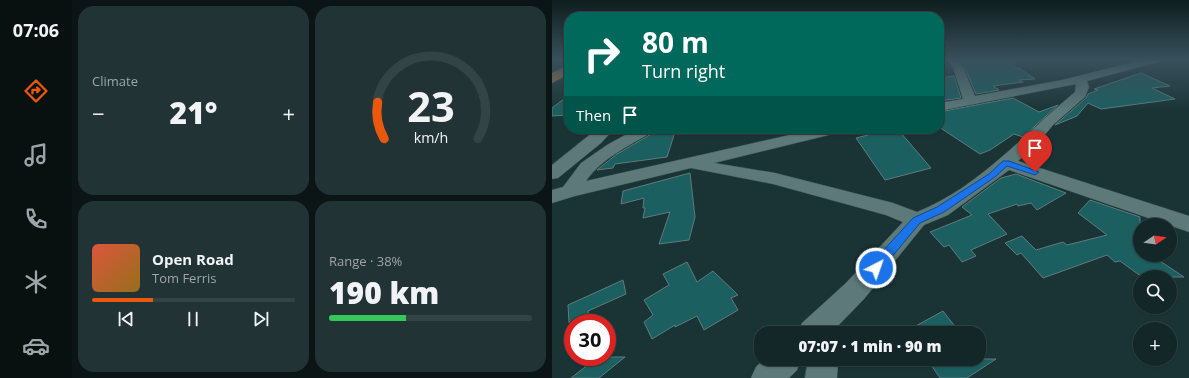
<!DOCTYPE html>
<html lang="en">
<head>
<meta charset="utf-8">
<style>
  body { margin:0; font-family:"Open Sans",sans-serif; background:#213334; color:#f1f3f6; height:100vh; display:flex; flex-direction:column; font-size:15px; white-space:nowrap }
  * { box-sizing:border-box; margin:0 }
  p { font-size:13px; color:#9da5a8 }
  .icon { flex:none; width:22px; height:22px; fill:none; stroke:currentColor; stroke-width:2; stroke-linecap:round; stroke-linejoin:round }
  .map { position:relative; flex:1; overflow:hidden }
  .sheet { display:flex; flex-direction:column; gap:6px; padding:6px; background:#0b1516; width:480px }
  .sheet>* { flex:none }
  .guide { position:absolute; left:12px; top:12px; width:380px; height:122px; border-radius:16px; box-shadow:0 1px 3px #0004,0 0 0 1px #334445; background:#00695c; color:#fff; overflow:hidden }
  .needle { width:26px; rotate:77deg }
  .tools { position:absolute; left:581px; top:218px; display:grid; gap:8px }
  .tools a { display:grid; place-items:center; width:44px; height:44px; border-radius:50%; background:#142728; box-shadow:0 1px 3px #0004,0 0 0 1px #334445; font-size:20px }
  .speed { position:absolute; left:12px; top:314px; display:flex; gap:8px; font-size:20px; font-weight:700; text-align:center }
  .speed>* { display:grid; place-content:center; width:52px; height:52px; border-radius:50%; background:#142728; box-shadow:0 1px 3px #0004,0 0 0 1px #334445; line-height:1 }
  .speed .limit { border:6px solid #d22; background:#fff; color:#111 }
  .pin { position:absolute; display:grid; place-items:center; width:34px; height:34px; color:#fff; margin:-41px -17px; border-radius:50% 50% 50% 0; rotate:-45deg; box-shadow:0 0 4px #0007 }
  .pin .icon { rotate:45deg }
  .me { position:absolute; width:44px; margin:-22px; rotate:41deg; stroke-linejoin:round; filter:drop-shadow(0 0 3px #0008) }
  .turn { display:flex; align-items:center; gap:14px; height:84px; padding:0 12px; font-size:18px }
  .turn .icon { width:52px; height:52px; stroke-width:2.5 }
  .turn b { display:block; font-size:28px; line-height:34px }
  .then { display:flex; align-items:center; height:38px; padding:0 12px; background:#0003; gap:8px; font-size:15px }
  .big { font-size:30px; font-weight:800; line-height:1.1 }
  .sheet .card { flex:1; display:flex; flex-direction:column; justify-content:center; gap:6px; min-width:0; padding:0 14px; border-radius:16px; background:#213334 }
  .sheet .dial { align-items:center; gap:0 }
  .dial svg { height:104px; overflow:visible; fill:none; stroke:#334445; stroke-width:7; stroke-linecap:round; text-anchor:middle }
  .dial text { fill:#f1f3f6; stroke:none }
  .song { display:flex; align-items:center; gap:12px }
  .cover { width:48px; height:48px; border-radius:6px; background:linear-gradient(135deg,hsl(10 70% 55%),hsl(40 70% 35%)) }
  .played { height:4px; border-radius:2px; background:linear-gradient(90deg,#ea580c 30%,#334445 30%) }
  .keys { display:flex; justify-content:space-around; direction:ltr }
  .heat { display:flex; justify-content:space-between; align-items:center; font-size:22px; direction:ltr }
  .charge { height:6px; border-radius:3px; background:linear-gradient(90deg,#34c759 38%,#334445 0) }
  .sheet .tiles { flex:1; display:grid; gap:6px; grid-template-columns:repeat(2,1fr) }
  .trip { position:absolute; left:202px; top:326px; width:232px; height:40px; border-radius:16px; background:#142728; box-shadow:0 1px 3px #0004,0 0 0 1px #334445; font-weight:800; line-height:40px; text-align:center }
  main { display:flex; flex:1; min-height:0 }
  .dock { display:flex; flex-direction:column; width:72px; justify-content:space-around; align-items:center; background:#081010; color:#9da5a8 }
  .dock .icon { width:28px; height:28px }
  .dock .on { color:#ea580c }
  .dock b { font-size:18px; color:#f1f3f6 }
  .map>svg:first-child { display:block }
  .building { fill:#1c5f61; stroke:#5f7b7c }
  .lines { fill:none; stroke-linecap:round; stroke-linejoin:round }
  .minor-casing { stroke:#3b5253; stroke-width:1 }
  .major-casing { stroke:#3b5253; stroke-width:1 }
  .minor { fill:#5d797a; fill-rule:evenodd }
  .major { fill:#b1753f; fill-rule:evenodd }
  .route { fill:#1a73e8; stroke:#114b97 }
</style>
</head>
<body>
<main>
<nav class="dock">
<b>07:06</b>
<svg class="icon on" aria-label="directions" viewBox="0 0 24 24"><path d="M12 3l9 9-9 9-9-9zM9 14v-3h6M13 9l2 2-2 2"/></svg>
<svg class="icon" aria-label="music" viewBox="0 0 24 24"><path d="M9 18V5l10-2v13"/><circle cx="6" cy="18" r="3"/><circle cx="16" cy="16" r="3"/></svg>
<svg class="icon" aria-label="phone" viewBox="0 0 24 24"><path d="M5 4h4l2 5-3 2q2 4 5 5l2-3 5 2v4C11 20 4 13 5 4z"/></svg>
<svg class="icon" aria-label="climate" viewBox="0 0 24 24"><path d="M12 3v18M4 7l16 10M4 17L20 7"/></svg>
<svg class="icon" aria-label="car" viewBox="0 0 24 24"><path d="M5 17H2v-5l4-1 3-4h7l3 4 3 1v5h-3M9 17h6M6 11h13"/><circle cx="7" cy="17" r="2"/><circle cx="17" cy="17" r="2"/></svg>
</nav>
<section class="sheet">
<div class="tiles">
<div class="card"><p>Climate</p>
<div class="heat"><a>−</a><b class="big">21°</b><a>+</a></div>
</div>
<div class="card dial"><svg viewBox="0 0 100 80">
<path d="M14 69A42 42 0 1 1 86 69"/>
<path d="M14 69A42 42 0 0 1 9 41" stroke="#ea580c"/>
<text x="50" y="56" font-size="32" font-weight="700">23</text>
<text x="50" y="72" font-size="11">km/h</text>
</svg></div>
<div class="card">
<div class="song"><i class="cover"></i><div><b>Open Road</b><p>Tom Ferris</p></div></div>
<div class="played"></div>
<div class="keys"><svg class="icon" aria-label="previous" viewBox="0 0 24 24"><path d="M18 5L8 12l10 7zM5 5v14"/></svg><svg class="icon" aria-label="pause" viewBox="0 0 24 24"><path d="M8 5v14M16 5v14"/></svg><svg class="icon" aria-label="next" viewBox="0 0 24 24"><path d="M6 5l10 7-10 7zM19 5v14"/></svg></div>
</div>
<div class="card"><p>Range · 38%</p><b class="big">190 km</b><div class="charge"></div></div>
</div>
</section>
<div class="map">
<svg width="637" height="378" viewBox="0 0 637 378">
  <rect width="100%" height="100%" fill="#1a3435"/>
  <path class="building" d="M407,59H462L463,68H467L483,79L467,80L471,82L441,86L447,90L424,94L412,66Z
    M589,73L618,86L600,88L623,99L549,109L536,103L525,116L503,125L534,98L536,94L546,90L542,89Z
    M402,76L409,98L387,101V78Z
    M17,95V115L0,116V108Z
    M461,98L487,112L506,105L471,137L462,134L438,150L428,154L387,127V112Z
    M325,129H340L345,134L349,133L379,168L333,180L304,138L316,135L313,132Z
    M123,132L115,157L63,164L61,168L45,170L65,154L101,133Z
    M138,173L143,217L137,240L107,244L118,212L91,218L93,208H91L92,198L69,204L71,191Z
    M464,174L514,193L485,210L479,203L466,206L465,204L436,214L455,234L419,250L424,256L410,262L397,245L392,247L378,232L420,215L410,207L449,178Z
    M538,200L588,217V255H599L632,277H590L568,261L563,262L555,255L491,278L469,253L465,255L453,243L470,236L484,250L511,242L515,245L555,235L526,213Z
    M135,262L145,282L161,271L186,295L179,298L186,310L152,330L145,316L123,327V325L100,339L92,322L101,315L92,300L117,285L111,274Z
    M71,280L74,294L36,311L38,323H17L16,305Z
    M391,311L408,333H351Z
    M46,357H73L47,378H19Z
    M375,359H444L415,378H388Z"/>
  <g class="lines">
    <g class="minor-casing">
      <path id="minor" d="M395,59H405L411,67L423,96L510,80L594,59H611L610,61L535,81L537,87L533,97L501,125L486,143L466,161L637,216V232L457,170L396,215L372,225L312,299L279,333H246L250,323L294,283L351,222L334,215L221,184L139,168L23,196L0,203V190L11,187L29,163L55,145L84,129H103L100,132C77,146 50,158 34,181L264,129H292L289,132L162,163L223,173L341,203L365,212C427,187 472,134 523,92L524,84L387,111V103L411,99L401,67Z
        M45,129H62L49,143L6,178L0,179V165Z
        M212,359H249L245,370L237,378H199L204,367Z
        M256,359H286L285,378H253Z"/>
    </g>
    <g class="major-casing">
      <path id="major" d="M17,65V74L0,83V73Z"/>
    </g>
    <use href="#minor" class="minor"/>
    <use href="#major" class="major"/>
  </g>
  <linearGradient id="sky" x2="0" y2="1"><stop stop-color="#0e1d1d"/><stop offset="0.53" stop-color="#38505c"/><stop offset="1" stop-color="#38505c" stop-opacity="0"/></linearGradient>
  <rect width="637" height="112" fill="url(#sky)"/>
  <path class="route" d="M451,161H457L487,172L483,175L455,166L443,177L392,212L368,223L328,271H319L318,268L319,264L361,218L385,207L437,174Z"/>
</svg>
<div class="tools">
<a><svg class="needle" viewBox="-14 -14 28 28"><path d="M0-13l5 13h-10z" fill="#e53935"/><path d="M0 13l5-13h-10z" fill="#9da5a8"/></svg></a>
<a><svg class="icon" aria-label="search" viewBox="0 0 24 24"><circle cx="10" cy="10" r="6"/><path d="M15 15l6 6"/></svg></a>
<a>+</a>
</div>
<div class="speed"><div class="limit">30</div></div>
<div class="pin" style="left:483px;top:172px;background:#d93025"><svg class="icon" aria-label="arrive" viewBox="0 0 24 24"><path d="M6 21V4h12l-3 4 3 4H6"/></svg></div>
<svg class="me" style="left:324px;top:268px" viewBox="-20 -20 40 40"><circle r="17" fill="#1a73e8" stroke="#fff" stroke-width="3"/><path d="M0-11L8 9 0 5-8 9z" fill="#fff"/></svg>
<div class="trip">07:07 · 1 min · 90 m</div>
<div class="guide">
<div class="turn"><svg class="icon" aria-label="right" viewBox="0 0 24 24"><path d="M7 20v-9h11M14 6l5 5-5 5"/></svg><div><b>80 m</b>Turn right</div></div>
<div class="then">Then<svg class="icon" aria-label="arrive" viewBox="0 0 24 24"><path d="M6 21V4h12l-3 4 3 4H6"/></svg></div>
</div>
</div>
</main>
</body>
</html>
